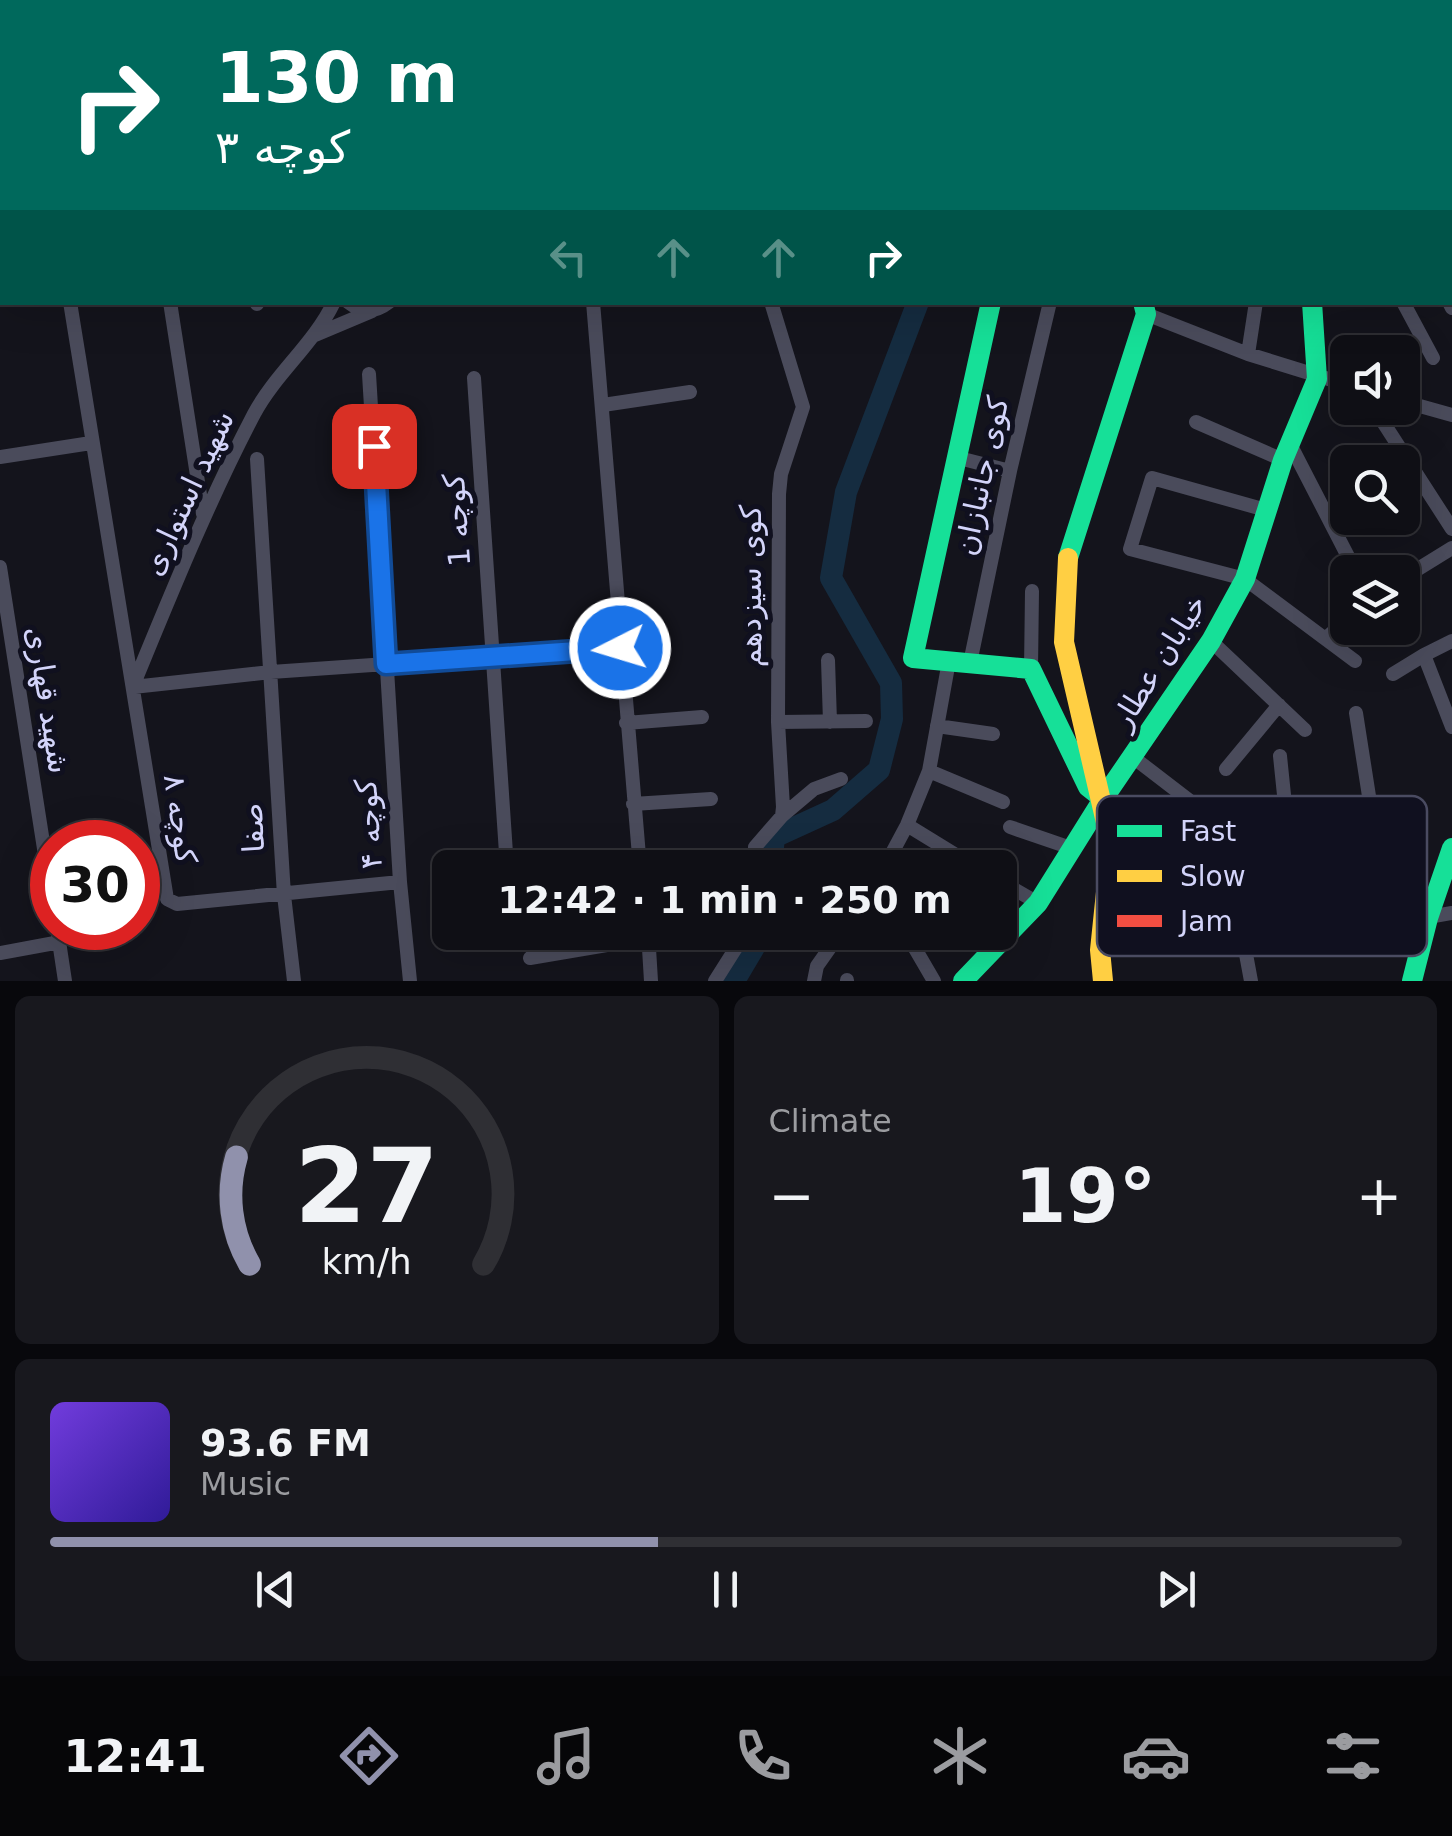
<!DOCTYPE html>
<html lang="en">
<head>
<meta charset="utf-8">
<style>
  body { margin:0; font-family:"DejaVu Sans",Cairo,sans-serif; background:#18181e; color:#f1f3f6; height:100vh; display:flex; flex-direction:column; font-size:38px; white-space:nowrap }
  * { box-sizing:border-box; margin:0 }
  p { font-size:32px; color:#9b9ca0 }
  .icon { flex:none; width:55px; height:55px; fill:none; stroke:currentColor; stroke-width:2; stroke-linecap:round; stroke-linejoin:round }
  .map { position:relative; height:981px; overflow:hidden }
  .sheet { display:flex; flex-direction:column; gap:15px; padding:15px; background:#08080c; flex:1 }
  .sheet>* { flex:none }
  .guide { position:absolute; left:0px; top:0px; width:1452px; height:305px; box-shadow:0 10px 40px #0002,0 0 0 2px #2f2f34; background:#00695c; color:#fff; overflow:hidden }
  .controls { position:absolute; left:1330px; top:335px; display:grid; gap:20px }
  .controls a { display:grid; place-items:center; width:90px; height:90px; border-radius:15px; background:#0f0f15; box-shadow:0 10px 40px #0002,0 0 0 2px #2f2f34; font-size:50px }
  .speed { position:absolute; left:30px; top:820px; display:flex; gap:20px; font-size:50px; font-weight:700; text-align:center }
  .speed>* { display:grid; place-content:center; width:130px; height:130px; border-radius:50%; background:#0f0f15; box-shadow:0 10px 40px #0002,0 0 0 2px #2f2f34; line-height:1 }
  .speed .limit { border:15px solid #d22; background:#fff; color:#111 }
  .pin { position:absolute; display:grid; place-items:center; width:85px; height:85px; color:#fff; margin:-42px; border-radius:20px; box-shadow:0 5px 15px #0006 }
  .me { position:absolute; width:110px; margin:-55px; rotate:265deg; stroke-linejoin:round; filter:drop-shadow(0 0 8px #0008) }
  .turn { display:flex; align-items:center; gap:35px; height:210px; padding:0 50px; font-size:45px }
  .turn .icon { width:130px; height:130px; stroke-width:2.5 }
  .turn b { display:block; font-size:70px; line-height:85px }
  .lanes { display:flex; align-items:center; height:95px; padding:0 50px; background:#0003; justify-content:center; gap:50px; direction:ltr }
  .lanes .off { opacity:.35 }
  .big { font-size:75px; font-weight:800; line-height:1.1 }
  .sheet .card { flex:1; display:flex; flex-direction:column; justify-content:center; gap:15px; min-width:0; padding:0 35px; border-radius:15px; background:#18181e }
  .sheet .dial { align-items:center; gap:0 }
  .dial svg { height:260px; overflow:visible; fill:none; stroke:#2f2f34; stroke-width:7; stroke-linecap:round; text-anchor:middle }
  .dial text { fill:#f1f3f6; stroke:none }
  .song { display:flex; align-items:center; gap:30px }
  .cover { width:120px; height:120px; border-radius:15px; background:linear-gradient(135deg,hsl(260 70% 55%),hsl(250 70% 35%)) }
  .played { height:10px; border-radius:5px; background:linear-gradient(90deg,#9091ac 45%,#2f2f34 45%) }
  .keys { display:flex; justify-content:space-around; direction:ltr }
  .heat { display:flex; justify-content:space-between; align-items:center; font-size:55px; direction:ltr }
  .sheet .tiles { flex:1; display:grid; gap:15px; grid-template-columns:1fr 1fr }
  .card:last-child { grid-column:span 2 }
  .trip { position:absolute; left:432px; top:850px; width:585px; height:100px; border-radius:15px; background:#0f0f15; box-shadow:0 10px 40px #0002,0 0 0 2px #2f2f34; font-weight:800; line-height:100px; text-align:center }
  .tabs { display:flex; height:160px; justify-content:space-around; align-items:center; background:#060608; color:#9b9ca0 }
  .tabs .icon { width:70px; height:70px }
  .tabs .active { color:#9091ac }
  .tabs b { font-size:45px; color:#f1f3f6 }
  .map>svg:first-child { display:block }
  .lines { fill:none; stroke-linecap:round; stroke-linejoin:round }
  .river { stroke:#152c40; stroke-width:22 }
  .street { stroke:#4a4b5b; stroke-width:14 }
  .fast { stroke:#16e098; stroke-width:20 }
  .slow { stroke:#ffcf43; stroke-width:20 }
  .jam { stroke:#f24e42; stroke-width:20 }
  .route-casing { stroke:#114b97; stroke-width:25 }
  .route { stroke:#1a73e8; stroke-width:18 }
  .labels { text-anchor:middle; stroke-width:10; stroke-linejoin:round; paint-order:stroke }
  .street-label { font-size:30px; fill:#d3d4fa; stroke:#10101f }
  .key { fill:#10101f; stroke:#4a4b61; stroke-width:2.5 }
  .key-label { font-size:28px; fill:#d3d4fa }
</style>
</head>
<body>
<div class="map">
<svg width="1452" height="981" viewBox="0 0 1452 981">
  <rect width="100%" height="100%" fill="#14141c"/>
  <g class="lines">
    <path class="river" d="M885,0L886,2
      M771,868L774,837L833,810L879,770L892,719L891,683L831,578L846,492L918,302
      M734,981L763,932"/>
    <path class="street" d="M25,0V2
      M122,0L123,2
      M165,0L176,2
      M681,0V2
      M795,0V2
      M857,0L858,2
      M1262,0L1280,2
      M434,2V0
      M569,2L584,0
      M1144,2L1147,0
      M1302,2V0
      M1450,113L1452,112
      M70,302L167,899L177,904L400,882
      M170,302L203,514
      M257,302V304
      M348,302C362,313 375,313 389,302
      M593,302L640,868
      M1403,302L1433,358
      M1449,302L1452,308
      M1146,314L1248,354L1348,385
      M315,335L372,311
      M1248,354L1256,302
      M369,374L400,882L410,981
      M474,378L507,868
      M1402,401L1452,415
      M603,405L690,392
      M1374,408L1452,529
      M1196,422L1283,460
      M1290,444L1356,572
      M0,457L91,443
      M955,457L1010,471
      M257,459L284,895L294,981
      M1266,510L1152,478L1130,549L1245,579L1355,661
      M0,567L52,900
      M1418,569L1452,548
      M1326,638L1348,619
      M1211,641L1305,730
      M1424,655L1452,641
      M828,660L830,722
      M970,663L1010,471L1050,302
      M1031,669L1032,591
      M1393,674L1424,655L1452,727
      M133,686C171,594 208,502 254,414C276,373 314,344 334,302
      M133,687L271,672L620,648
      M1356,713L1389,924
      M778,722L866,721
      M626,723L702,717
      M937,726L993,734
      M1280,756L1298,931
      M1134,758L1190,801
      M1226,769L1279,705
      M929,771L1003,802
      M633,804L711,799
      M782,816L814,789L841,779
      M907,825L977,868
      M1010,827L1074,849
      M1203,840L1214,935
      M755,868V847L782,816L783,807L778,722L779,494L781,474L803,407L771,302
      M884,868L907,825L929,771L949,661
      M1000,881L1038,903
      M57,928L65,981
      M648,932L651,981
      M1243,938L1251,981
      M913,945L934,981
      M1100,950L1214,935L1243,938L1389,924L1452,913
      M0,953L60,942
      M530,958L648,938
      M715,981L746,932
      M814,981L817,966L841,932
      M847,981V980"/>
    <path class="fast" d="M1377,0V2
      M991,302L913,658L1031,669L1088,787L1102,798
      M1068,558L1146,314L1143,302
      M963,981L1038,903L1103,799L1211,641L1245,579L1283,460L1317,379L1312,302
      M1412,981L1428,918L1452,848"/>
    <path class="slow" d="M1068,558L1064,642L1111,844L1100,950L1103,981"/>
    <path class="jam" d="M1109,0V2"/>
  </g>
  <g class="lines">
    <g class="route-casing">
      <path id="route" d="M374,446L386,664L620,648"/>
    </g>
    <use href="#route" class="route"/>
  </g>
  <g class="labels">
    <g class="street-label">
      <text transform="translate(982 476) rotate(-78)" y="10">کوی جانبازان</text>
      <text transform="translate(188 493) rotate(-65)" y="10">شهید استواری</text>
      <text transform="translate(457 520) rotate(-94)" y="10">کوچه 1</text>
      <text transform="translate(751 586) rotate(-90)" y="10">کوی سیزدهم</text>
      <text transform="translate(1159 662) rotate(-58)" y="10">خیابان عطار</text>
      <text transform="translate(48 700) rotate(81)" y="10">شهید قهاری</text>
      <text transform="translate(180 819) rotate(82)" y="10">کوچه ۸</text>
      <text transform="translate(369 824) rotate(-94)" y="10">کوچه ۴</text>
      <text transform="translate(253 828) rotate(-93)" y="10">صفا</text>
    </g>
  </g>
  <rect x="1097" y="796" width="330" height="160" rx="15" class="key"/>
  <rect x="1117" y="825" width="45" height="12" fill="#16e098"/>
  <rect x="1117" y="870" width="45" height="12" fill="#ffcf43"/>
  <rect x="1117" y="915" width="45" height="12" fill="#f24e42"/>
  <g class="key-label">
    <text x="1180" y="841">Fast</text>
    <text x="1180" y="886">Slow</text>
    <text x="1180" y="931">Jam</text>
  </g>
</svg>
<div class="controls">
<a><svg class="icon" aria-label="sound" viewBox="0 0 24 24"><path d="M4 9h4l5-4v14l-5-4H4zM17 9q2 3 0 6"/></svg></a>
<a><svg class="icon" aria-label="search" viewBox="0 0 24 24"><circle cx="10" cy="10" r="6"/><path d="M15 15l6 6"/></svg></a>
<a><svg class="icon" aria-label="layers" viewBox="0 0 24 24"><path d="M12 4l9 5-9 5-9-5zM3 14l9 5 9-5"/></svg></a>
</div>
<div class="speed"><div class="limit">30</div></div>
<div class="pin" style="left:374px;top:446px;background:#d93025"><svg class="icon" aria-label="arrive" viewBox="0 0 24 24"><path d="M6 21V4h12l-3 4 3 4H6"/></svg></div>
<svg class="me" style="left:620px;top:648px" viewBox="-20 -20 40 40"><circle r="17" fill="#1a73e8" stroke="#fff" stroke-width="3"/><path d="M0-11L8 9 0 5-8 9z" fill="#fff"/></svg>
<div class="trip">12:42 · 1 min · 250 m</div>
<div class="guide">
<div class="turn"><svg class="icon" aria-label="right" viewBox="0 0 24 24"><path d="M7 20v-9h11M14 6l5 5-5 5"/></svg><div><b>130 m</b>کوچه ۳</div></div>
<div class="lanes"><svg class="icon off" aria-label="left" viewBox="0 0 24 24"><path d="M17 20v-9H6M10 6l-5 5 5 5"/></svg><svg class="icon off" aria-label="ahead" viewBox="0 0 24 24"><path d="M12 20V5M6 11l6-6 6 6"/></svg><svg class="icon off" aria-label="ahead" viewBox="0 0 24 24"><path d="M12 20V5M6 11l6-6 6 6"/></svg><svg class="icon" aria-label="right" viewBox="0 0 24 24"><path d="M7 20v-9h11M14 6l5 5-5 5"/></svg></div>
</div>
</div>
<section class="sheet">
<div class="tiles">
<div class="card dial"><svg viewBox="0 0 100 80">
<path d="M14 69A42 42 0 1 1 86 69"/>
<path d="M14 69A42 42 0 0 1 10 36" stroke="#9091ac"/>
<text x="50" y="56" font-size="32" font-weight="700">27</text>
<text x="50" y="72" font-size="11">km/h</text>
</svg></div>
<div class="card"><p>Climate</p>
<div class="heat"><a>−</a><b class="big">19°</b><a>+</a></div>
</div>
<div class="card">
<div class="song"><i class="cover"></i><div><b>93.6 FM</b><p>Music</p></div></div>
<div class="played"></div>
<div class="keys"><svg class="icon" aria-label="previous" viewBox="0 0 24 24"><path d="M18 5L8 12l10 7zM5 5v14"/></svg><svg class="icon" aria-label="pause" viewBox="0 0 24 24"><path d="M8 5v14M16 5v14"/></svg><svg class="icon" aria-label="next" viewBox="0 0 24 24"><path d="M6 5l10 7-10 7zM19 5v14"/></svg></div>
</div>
</div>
</section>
<nav class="tabs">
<b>12:41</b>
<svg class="icon active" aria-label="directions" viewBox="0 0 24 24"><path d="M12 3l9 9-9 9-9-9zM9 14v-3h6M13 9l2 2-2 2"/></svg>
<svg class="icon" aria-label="music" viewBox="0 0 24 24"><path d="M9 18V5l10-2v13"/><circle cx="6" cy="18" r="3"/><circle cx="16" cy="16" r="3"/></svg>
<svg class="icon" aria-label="phone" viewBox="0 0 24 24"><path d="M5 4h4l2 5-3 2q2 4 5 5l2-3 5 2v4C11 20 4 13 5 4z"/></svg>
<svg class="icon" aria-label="climate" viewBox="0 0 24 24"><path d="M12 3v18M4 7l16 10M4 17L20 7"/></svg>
<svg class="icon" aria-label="car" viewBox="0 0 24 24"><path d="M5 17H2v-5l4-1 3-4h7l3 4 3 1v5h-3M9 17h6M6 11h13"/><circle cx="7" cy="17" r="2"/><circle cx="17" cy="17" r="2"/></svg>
<svg class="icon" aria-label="filters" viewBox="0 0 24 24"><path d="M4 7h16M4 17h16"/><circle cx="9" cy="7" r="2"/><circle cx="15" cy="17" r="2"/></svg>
</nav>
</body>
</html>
